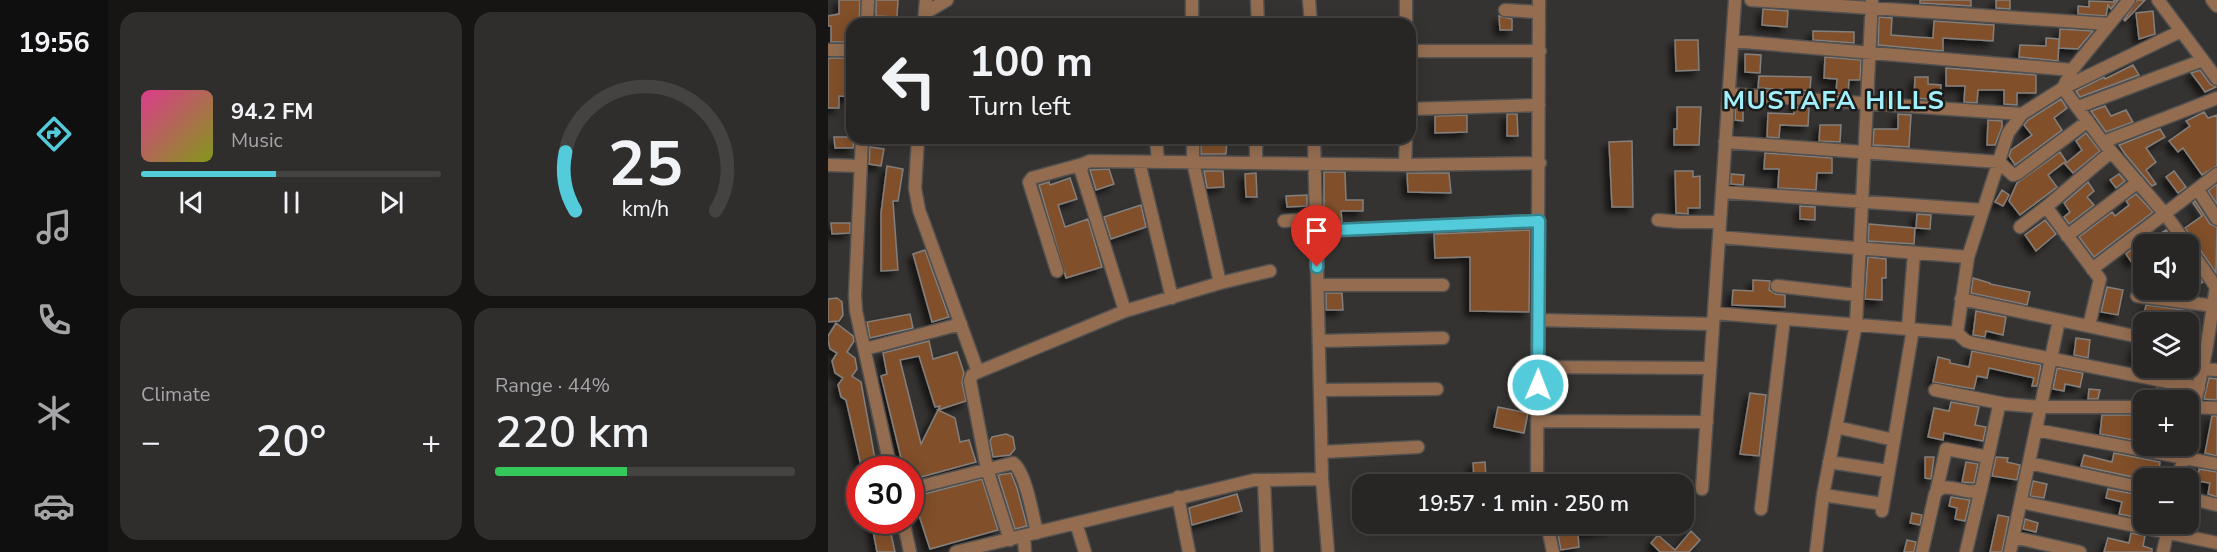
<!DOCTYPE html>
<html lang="en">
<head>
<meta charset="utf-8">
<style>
  body { margin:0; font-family:"Nunito Sans",sans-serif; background:#302e2d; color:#f1f3f6; height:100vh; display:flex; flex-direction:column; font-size:22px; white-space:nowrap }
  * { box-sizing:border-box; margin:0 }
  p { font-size:20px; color:#a5a5a7 }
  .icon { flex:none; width:33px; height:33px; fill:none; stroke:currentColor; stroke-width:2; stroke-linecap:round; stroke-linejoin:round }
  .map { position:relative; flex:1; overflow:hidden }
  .panel { display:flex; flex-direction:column; gap:12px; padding:12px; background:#161514; width:720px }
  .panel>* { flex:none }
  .top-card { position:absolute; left:18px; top:18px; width:570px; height:126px; border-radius:18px; box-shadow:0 3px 15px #0003,0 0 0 2px #444342; background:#282625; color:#f1f3f6; overflow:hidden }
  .buttons { position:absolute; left:1305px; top:234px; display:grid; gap:12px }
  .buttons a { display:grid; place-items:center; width:66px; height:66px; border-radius:12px; background:#282625; box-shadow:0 3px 15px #0003,0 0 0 2px #444342; font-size:30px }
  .speed { position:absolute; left:18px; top:456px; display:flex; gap:12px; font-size:30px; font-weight:700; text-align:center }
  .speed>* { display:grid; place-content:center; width:78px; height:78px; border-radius:50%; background:#282625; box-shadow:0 3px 15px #0003,0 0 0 2px #444342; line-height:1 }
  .speed .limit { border:9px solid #d22; background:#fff; color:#111 }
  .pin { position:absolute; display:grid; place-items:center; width:51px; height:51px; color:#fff; margin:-62px -26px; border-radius:50% 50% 50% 0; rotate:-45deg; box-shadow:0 0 6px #0007 }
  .pin .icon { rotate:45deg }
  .me { position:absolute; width:66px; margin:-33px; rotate:1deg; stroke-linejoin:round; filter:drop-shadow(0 0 4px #0008) }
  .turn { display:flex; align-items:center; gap:21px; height:126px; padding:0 24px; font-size:27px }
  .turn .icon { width:78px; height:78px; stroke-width:2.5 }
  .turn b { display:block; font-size:42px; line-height:51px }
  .big { font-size:45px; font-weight:600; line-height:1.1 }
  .panel .card { flex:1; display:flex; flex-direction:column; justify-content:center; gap:9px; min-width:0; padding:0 21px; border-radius:18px; background:#302e2d }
  .panel .dial { align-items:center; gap:0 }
  .dial svg { height:156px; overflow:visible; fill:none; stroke:#444342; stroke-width:7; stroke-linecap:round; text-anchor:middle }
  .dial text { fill:#f1f3f6; stroke:none }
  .song { display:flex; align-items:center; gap:18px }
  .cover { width:72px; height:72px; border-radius:9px; background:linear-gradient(135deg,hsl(330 70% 55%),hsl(70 70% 35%)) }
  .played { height:6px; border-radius:3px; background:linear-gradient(90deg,#53cbda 45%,#444342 45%) }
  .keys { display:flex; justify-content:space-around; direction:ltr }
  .heat { display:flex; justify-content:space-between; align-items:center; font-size:33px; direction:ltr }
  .charge { height:9px; border-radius:4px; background:linear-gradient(90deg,#34c759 44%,#444342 0) }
  .panel .tiles { flex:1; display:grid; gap:12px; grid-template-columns:repeat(2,1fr) }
  .trip { position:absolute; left:524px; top:474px; width:342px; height:60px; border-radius:18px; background:#282625; box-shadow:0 3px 15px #0003,0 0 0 2px #444342; font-weight:600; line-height:60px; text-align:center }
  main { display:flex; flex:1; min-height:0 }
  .tab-bar { display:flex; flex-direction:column; width:108px; justify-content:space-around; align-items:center; background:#100f0f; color:#a5a5a7 }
  .tab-bar .icon { width:42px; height:42px }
  .tab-bar .current { color:#53cbda }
  .tab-bar b { font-size:27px; color:#f1f3f6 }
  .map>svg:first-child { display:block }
  .building { fill:#81502a; stroke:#837f7d; stroke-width:1.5; fill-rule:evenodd; filter:url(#shadow) }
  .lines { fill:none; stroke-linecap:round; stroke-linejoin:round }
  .minor-casing { stroke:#53514f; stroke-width:15 }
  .minor { stroke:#946d51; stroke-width:12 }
  .route-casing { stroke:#36848e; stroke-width:15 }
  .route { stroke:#53cbda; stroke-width:10 }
  .labels { text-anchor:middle; stroke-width:5; stroke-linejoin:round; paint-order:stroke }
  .district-label { font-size:26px; font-weight:bold; letter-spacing:1.5px; fill:#a0f1fc; stroke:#1c1b1a }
</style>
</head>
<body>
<main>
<nav class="tab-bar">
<b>19:56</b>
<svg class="icon current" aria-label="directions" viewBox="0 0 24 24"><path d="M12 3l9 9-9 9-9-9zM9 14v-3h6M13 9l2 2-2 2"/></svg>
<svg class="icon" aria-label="music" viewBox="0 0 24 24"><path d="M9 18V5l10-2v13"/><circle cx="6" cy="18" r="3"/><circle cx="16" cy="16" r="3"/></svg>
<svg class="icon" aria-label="phone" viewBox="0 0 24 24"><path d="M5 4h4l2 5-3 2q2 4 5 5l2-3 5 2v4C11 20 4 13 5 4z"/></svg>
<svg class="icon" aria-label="climate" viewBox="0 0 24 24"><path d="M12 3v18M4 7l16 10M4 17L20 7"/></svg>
<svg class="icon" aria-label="car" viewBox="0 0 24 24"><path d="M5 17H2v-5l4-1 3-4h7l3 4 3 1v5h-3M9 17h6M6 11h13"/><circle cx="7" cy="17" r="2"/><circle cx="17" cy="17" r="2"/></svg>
</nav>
<section class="panel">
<div class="tiles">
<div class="card">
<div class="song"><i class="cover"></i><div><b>94.2 FM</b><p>Music</p></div></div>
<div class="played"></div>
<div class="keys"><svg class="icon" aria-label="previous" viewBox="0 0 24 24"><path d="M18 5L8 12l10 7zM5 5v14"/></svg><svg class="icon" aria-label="pause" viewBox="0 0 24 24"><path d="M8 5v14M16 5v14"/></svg><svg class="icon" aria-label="next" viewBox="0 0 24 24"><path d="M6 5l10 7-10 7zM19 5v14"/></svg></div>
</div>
<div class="card dial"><svg viewBox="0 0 100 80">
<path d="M14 69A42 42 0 1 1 86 69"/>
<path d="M14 69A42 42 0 0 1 9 39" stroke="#53cbda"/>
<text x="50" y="56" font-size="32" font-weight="700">25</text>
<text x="50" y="72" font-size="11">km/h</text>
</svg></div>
<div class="card"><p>Climate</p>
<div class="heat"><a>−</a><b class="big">20°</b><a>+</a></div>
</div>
<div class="card"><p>Range · 44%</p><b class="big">220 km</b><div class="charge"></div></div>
</div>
</section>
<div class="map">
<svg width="1389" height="552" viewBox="0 0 1389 552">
  <defs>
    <filter id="shadow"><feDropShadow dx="-5" dy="5" stdDeviation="3" flood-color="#0009"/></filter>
  </defs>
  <rect width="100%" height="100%" fill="#353331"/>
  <path class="building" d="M11,0H32L31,24H24V38H17V42H3V26H0V16L11,14Z
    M48,0H70L69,17L48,16Z
    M1092,0H1143V6L1092,3Z
    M1168,0H1182V9L1168,8Z
    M1286,0H1290L1283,9L1280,5L1278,16L1250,14V6L1261,7V1L1286,2Z
    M1309,0H1317L1297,21L1296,20Z
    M935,9L960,11L959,27L934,25Z
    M1325,11L1327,34L1311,39L1308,13Z
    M671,16L684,19V30H672Z
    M1051,17L1064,18L1063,35L1088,37L1105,38L1106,21L1166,25L1165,41L1115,38V51L1050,45Z
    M1232,29L1265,31L1250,49L1231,48Z
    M985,31L1026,32V43L985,40Z
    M1218,38L1231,39L1230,61L1191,57L1192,45L1218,46Z
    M847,40H870L871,70L848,71Z
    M917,54L933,55L932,73L917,72Z
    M997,57L1033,60L1032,80H1021L1020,94L1008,93L1009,79L996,78Z
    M0,58H24V97L11,96V108H0Z
    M1305,65L1311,75L1252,97L1248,91L1276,77L1277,79Z
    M1118,68L1208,75V93H1189V105L1176,104V90H1150L1149,103L1136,102L1137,86H1118Z
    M1372,70L1382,84L1388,87L1377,92L1373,86L1363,73Z
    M931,76L983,77L982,91L930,88Z
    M1087,77H1100V84L1113,85L1112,100L1086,98Z
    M1233,99L1239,108L1226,118L1234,130L1187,165L1181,156L1183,150L1204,135L1196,125L1200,120Z
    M908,103H915V121L907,120Z
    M1277,106L1283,116L1298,110L1305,122L1278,132L1263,111Z
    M849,107H873L871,145H846V129H849Z
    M966,107L981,108L980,126L952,125L951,138L939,137L940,113L966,114Z
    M1376,112L1380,118L1389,115V166L1374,175L1355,148L1350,152L1341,141L1362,126L1358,121Z
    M679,114H689L690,136H679Z
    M1070,114L1083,115L1081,147L1045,145L1046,129H1070Z
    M639,115V132L607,133V116Z
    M1160,120L1174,121V127L1167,145H1159Z
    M992,125H1013L1012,142L991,141Z
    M1332,129L1337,137L1318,148L1328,162L1318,170L1328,184L1324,186L1297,154L1291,145Z
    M1258,133L1272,151L1245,173L1237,164L1254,150L1248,141Z
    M6,137H24L26,138L25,148H7Z
    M373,140L399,141L398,154H373Z
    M804,141L805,207H784L781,142Z
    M42,147L56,149L53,166L41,164Z
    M1232,152L1238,161L1220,175L1229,187L1192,215L1181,201L1189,183Z
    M937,153L1004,158V173H989L988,190L950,188L951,169H936Z
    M59,166L75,169L70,201H65L70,270L53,271V213Z
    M281,169L286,184L268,190L262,170Z
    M376,171H395L396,187L379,188Z
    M847,171H865V177L872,176V208H860V214L848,213Z
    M1346,171L1358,187L1350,193L1338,177Z
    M496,172H517L518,200H535V211H513L514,222H496Z
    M428,173L429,197H418L417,174Z
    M579,173H621L623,193L580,192Z
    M903,174L916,175L915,185L903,184Z
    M1291,174L1297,181L1288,188L1282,180Z
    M242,178L249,199L230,205L237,227L260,219L274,267L238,278L211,185L221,182L222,185Z
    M1260,182L1266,191L1259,197L1266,205L1241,224L1236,217L1242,212L1236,203Z
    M1389,184V204L1380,191Z
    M1174,190L1181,195L1175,206L1167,202Z
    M1308,194L1325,212L1266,257L1251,237L1284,212L1287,216L1301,205L1298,201Z
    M479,195V206L459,207L458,196Z
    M1367,201L1382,224L1389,227L1388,273L1357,228L1374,216L1365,203Z
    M313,205L318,227L283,239L276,217Z
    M972,206L987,207V220L972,219Z
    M1089,214L1103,215L1102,229L1088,228Z
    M1217,220L1228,234L1208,251L1197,235Z
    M3,223H22V233L4,234Z
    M1041,224L1087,228L1086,244L1040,241Z
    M702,230L701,312L642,311V257L607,258L606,234Z
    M1338,230L1349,244H1333L1328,236Z
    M1318,238L1310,246L1316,254L1304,263L1298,254Z
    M97,250L121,317L104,322L85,254Z
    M1040,257L1058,259V278H1054V300L1037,299Z
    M1360,262L1375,282L1360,291Z
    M1145,278L1162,283V284L1202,292L1199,305L1143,293Z
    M925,280L942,281L941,290L948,294L957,295V307L904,305L905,290L925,291Z
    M1279,287L1295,290L1290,315L1273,312Z
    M498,293H514L515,310H498Z
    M9,298L14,302L15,315L11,321L0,322V299Z
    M1318,305L1364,311L1362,322H1314Z
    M1148,311L1178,317L1175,335L1158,331L1157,337L1145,335Z
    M82,314L85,328L42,338L39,322Z
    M8,323L25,336L26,341L19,352L27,358L29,369L24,376L33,382L49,470H34L18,400L13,397L10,385L15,378L7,373L4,361L9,353L2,349L0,340V336Z
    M1248,338L1262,340L1260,358L1246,355Z
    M101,341L105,359L129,352L136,373L134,382L138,401L110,410L127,418L132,442L141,440L148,462L82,480V464L75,466L53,376L59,374L55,353ZM91,356L107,407L112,406L93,444L72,360Z
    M1308,345L1316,346V361L1306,359Z
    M1144,351L1213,365L1209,386H1204L1206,378L1161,368L1159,378L1149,376L1146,389L1105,382L1110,357L1122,360V363L1141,367Z
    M1229,368L1255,373L1252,387L1237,384L1236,391L1225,389Z
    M1338,368H1354L1352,376L1337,373Z
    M1381,378L1389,379V400L1376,399Z
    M1329,388L1343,391L1342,400H1329Z
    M1261,389L1272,390L1270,399H1260Z
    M922,393L938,395L931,456L912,454Z
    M1123,402L1151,407L1147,425L1158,427L1155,441L1116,433L1115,440L1100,437L1106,408L1121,411Z
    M670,407L700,413L696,433L666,427Z
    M1274,415H1316V442L1272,434Z
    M1384,416H1389V456L1377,453Z
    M178,434L185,437L187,449L182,455L165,457L162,441L164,437Z
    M1286,453L1332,462L1331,471L1316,469L1314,479L1253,466L1256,455L1284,462Z
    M1097,457H1106L1103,479L1097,478Z
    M1168,457L1180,458L1179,462L1192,465L1189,480L1164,476Z
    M657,462L658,477L646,478L645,463Z
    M1138,462L1150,464L1146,483L1134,482Z
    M1371,469L1389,472V497L1380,494L1382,483L1370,481Z
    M183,473L189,488L199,526L187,529L170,475Z
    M154,479L170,530L102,549L85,497Z
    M1205,481L1219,484L1216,498L1202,496Z
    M1280,489L1316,496V519L1291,514L1294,502L1278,498Z
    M409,494L414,511L364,525L361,508Z
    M1123,497L1142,500L1137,521L1127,519L1129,508L1121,506Z
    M1084,513L1094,515L1092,525L1082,523Z
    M1170,515L1181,517L1174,552H1162Z
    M1197,519L1210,523L1208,532L1195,529Z
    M43,520H60L67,552H49Z
    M728,524H784V529L750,534L751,547L733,550Z
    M863,531L872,540L861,552H832L823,543L830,535L847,550Z
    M1303,533L1317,536L1315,546L1324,549V552H1276L1280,538L1301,543Z
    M1079,540L1088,542L1086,552H1076Z"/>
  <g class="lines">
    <g class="minor-casing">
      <path id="minor" d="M364,0V24
        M429,0L430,24
        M481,0L483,24
        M578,0V24
        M923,0L1281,24
        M1301,0L1244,70L1235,88L1275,142L1337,214L1359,244
        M1330,0L1389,79
        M1384,0L1389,6
        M677,10L711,12
        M97,13L119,0
        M39,24L40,0
        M96,24L98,0
        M904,41L1244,70
        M0,50H24
        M582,51H712
        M901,94L1194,114
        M1250,107L1375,60
        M582,109L711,105
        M34,138L27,296L28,311L63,470
        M90,138L87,188L91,210L150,372L144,375L142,381L159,469L182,540
        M328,138L330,162
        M365,138V162L392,283
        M486,138L494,479L500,552
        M897,142L1171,162L1185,175L1189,174L1260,121
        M1275,142L1389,98
        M311,162L344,298
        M428,163V138
        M0,165L33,166
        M577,165L712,163
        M1370,190L1389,219
        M894,192L1155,210
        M830,220L852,222H892
        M456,221L488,219
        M1192,227L1218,207
        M488,231L711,221
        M1239,236L1310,182
        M891,237L1140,257
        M1360,247L1388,287L1378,351L1360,437
        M1264,269L1389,174
        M229,271L201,182L204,178L255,164
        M490,285H615
        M949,286L1029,295
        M1309,296L1387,306
        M1133,299L1316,338
        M297,311L392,283L442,271
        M886,313L1129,333L1140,257L1180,133L1194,114L1235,88L1353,31
        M711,320L885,324
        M1261,326L1272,279L1218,207L1283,152
        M1080,329L1086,253
        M1129,333L1138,341L1144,343L1371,388
        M491,341L615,338
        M1360,347L1378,351
        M37,349L133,324
        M710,367L882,368
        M1374,369L1389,370
        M150,372L297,311L253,171L255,164L262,161L577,165L578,138
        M492,390L609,389
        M1107,390L1177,404
        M1360,407L1389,408
        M709,421L879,422
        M1008,427L1066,440
        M1208,430L1389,464
        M494,452L590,447
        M1001,462L1060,471
        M1201,463L1316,488
        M1350,478L1359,446
        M436,480L494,479
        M709,484L711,0
        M82,489L185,463C198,472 205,517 209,533
        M874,489L907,0
        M1108,493L1118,449L1160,457
        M995,495L1055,504
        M350,497L361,552
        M1360,498L1389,505
        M1193,502L1389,543
        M933,509L956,319
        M1054,511L1085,329
        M75,520L82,552
        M248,523L257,552
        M719,524L725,552
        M196,537L197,552
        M1185,537L1252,552
        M128,552L426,480H436L439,552
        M988,552L995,495L1028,324L1044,0
        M1094,552L1107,494C1117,478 1138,498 1153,489L1171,406L1177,404L1213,407H1316
        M1138,552L1153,489
        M1182,552L1231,320
        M1335,552L1341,524"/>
    </g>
    <use href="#minor" class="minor"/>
  </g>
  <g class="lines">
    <g class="route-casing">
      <path id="route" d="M489,267L488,231L711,221L710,385"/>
    </g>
    <use href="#route" class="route"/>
  </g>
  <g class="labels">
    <g class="district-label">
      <text x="1006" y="109">MUSTAFA HILLS</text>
    </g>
  </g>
</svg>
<div class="buttons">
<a><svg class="icon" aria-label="sound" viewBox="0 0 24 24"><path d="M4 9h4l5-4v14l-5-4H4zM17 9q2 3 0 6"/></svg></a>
<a><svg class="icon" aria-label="layers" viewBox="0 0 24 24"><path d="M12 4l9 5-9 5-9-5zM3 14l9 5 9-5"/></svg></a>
<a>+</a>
<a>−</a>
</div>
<div class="speed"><div class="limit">30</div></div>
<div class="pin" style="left:489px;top:267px;background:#d93025"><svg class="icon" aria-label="arrive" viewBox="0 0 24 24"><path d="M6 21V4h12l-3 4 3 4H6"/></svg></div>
<svg class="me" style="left:710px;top:385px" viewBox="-20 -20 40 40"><circle r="17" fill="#53cbda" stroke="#fff" stroke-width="3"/><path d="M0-11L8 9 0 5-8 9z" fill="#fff"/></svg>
<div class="trip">19:57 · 1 min · 250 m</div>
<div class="top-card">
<div class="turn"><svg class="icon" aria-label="left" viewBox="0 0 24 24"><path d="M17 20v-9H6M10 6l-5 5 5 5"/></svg><div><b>100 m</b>Turn left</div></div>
</div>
</div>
</main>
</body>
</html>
